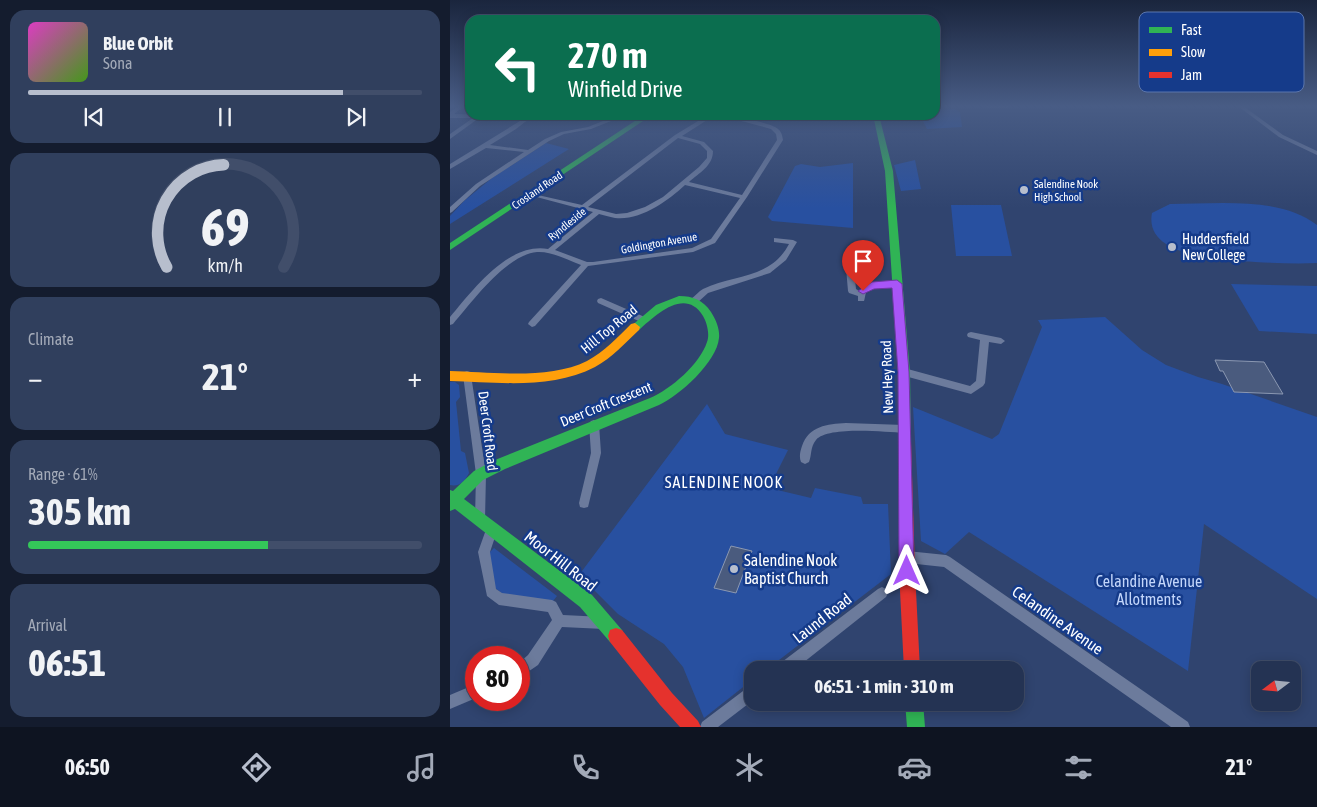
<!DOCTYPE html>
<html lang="en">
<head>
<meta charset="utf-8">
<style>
  body { margin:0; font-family:"Asap Condensed",sans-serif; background:#303f5d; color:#f1f3f6; height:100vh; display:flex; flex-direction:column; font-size:19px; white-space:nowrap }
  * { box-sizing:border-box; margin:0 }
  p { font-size:16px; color:#a3aab8 }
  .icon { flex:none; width:28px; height:28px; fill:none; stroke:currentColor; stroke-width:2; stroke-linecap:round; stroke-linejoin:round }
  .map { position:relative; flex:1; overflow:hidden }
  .details { display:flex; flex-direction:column; gap:10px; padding:10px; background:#141c2e; width:450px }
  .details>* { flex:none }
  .top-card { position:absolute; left:15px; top:15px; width:475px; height:105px; border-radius:15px; box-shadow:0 2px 12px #0003,0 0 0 1px #414e6a; background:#0b6e4f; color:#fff; overflow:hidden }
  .needle { width:32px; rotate:254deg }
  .tools { position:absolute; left:801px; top:661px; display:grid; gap:10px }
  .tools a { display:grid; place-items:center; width:50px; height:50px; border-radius:10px; background:#243353; box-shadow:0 2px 12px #0003,0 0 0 1px #414e6a; font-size:25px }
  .speed { position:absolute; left:15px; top:646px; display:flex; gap:10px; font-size:25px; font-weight:700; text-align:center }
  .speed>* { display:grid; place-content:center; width:65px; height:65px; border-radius:50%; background:#243353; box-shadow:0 2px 12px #0003,0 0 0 1px #414e6a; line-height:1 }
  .speed .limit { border:8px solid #d22; background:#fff; color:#111 }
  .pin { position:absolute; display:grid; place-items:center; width:42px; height:42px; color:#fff; margin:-51px -21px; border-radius:50% 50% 50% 0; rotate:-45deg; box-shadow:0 0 5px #0007 }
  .pin .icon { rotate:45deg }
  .me { position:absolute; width:55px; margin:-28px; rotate:0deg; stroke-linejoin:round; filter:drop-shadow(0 0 4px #0008) }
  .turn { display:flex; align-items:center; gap:18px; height:105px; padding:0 20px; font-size:22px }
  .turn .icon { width:65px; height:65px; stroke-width:2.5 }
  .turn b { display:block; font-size:35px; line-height:42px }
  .big { font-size:38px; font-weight:700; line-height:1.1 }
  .details .tile { flex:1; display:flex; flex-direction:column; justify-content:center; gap:8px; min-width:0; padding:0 18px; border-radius:15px; background:#303f5d }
  .details .dial { align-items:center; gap:0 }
  .dial svg { height:130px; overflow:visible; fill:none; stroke:#414e6a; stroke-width:7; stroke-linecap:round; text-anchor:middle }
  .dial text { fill:#f1f3f6; stroke:none }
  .song { display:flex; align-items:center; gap:15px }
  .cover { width:60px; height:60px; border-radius:8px; background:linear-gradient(135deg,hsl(310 70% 55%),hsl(100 70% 35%)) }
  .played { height:5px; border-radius:2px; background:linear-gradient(90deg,#b7becd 80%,#414e6a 80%) }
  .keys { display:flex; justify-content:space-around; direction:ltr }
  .heat { display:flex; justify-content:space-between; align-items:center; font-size:28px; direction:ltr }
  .charge { height:8px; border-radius:4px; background:linear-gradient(90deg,#34c759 61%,#414e6a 0) }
  .trip { position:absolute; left:294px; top:661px; width:280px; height:50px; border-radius:15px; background:#243353; box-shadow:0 2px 12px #0003,0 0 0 1px #414e6a; font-weight:700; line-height:50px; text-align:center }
  .tab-bar { display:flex; height:80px; justify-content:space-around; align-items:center; background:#0e1421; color:#a3aab8 }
  .tab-bar .icon { width:35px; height:35px }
  .tab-bar .on { color:#b7becd }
  .tab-bar b { font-size:22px; color:#f1f3f6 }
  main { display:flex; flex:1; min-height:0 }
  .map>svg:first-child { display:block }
  .green { fill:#2850a0 }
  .building { fill:#4a5b7e; stroke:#8b98b2 }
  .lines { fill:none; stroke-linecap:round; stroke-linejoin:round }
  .street { fill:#6c7b9c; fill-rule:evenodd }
  .fast { fill:#30b455; fill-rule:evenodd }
  .slow { fill:#ff9f0a; fill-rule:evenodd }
  .jam { fill:#e5322d; fill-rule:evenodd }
  .route { fill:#a855f7; stroke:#6d37a1 }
  .poi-dot { fill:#b7becd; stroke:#153b8a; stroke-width:2 }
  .labels { text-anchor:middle; stroke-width:5; stroke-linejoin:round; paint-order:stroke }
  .far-poi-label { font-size:11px; fill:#fff; stroke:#153b8a; text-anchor:start }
  .far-street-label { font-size:11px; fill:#fff; stroke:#153b8a }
  .poi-label { font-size:14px; fill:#fff; stroke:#153b8a; text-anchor:start }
  .street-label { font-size:14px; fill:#fff; stroke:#153b8a }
  .quarter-label { font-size:16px; letter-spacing:1px; fill:#fff; stroke:#153b8a }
  .near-poi-label { font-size:16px; fill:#fff; stroke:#153b8a; text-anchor:start }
  .near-street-label { font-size:16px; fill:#fff; stroke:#153b8a }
  .near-park-label { font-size:16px; fill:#c3d6fb; stroke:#153b8a }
  .key { fill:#153b8a; stroke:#5b76ad; stroke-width:1 }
  .key-label { font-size:14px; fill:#fff }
</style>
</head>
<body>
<main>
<section class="details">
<div class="tile">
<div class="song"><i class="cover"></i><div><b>Blue Orbit</b><p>Sona</p></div></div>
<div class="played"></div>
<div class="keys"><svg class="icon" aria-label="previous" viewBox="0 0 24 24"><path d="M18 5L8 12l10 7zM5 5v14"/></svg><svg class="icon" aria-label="pause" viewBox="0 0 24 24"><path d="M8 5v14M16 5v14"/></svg><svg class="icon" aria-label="next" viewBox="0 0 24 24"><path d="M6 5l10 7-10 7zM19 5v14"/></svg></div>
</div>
<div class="tile dial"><svg viewBox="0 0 100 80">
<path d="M14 69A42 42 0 1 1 86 69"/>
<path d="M14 69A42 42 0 0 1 49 6" stroke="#b7becd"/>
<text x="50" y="56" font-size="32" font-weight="700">69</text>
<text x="50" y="72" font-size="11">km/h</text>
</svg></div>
<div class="tile"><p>Climate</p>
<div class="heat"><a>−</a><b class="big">21°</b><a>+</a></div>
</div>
<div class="tile"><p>Range · 61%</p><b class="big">305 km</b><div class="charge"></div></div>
<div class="tile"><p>Arrival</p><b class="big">06:51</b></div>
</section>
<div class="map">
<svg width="867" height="727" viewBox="0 0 867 727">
  <rect width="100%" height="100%" fill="#30446f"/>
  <path class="green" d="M505,109L510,112L512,127L477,129L470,115H485V110Z
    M96,143L119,149L0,224V216L14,201L42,178Z
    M465,160L471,189L451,191L444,165Z
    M403,163V228L322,221L318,217L345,166L351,164L370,167Z
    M720,204C765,204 830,196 867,225V263C846,264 826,263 805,262C778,260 693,259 702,213Z
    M501,205H551L562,256H506Z
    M781,284L867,286V334L809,331Z
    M655,317L692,350L716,365L748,377L772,384L867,417V599L754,524L738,671L519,532L495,554L471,541L463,407L542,439L549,434L592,327L588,320Z
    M0,382H5L9,385L10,397L6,402L11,451L15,453L19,473C15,481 10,487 0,485Z
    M257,404L275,434L338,450L319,488L361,498L365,488L411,497L413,504H438L441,574L316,670H302V680L254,718L233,667L214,644L168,614L129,575Z
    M44,548L107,596L103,601L53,594L45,588L39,553Z"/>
  <path class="building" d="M765,360L814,362L833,394L784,392L773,371H770Z
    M281,546L302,551L286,593L264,588Z"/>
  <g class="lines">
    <path class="street" d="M8,106L13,107L4,114L50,115L73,118L78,115H84L66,129L40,145L78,150L95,139L111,132L138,127L168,115H176L141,129L114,134L99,141L30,186L2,212L0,213V207L26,184L74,152L36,148L0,169V164L70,121L46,118H29L0,139V134L23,118H0V112Z
      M536,106H560L558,108H538Z
      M788,106H793L833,135L867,151V155L829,137Z
      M258,115H265L232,136L254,142L263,151C263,166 249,173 239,182L292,195L327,140L326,134L321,129L269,115C280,115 316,122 325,127C331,130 332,134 333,140L297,197L265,243L243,252L138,266L85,326L82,327L78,324L79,322L131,265C117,260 102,251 87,252C56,255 22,302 3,324L0,325V317C23,290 58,242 98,249L143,212L79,195V193L132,205L225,135ZM228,138L250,144L257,151V158L249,167L213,197L195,207L177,213L166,214L138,207ZM235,185L290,198L261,239L242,248L143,262H137L105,250L149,214C154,215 159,217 165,218C190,221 218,201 235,185Z
      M324,238L343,240L347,242L336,260L320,273L258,293L247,303H241L240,301L241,299C245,296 249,291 253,289C284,274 321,279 339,244L324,242Z
      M397,266H400L404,268L406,289L409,291L422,282L447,281L451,284C442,291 423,282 416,293C415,295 415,298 414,301H408V296L399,293L398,291L396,268Z
      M151,298L197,318L198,320L194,323L191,322L148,303L147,301L148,299Z
      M521,332L551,338L555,341L551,344L539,342L535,383L533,386L521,394L451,375L450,372L451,369L454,368L520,386L526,381L530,340L518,337L517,335L518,333Z
      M17,371L20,372L21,375L36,474L35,520L34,524L30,525L26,524L25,520L26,474L13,375L14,372Z
      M144,420L147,421L149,424L151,453L139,503L138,507L134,508L130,507L129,503L141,453L139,424L141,421Z
      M396,423L454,425L457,426L459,429L457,432L454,433C435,432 378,426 366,440C360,447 362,455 359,462L355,464L351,462C349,457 350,452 352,446C359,426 377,424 396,423Z
      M42,522L46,524L48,528L40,552L46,589L52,593L102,600L106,602L113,615L154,617L158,619L160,623L158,627L154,629L112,627L88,665L69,678V663L78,655L102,620L98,612L49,605L37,596L28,552L38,524Z
      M457,551L496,555L500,557L738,722L740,727H721L494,567L457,563L453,561L451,557L453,553Z
      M432,587L436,589L438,593L436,597L344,670H326L328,665L428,589Z
      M26,684V698L0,709V695Z
      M302,686V701L268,727H250L252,722L297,688Z"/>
    <path class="fast" d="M194,115H202L0,250V243Z
      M423,115H429L443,171L460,372L461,443L459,447L455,449L451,447L449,443L448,372L435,171Z
      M229,296C243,296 253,300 261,312C266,320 270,329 269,338C267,362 229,396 209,405L55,469L33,480L14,499L142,595L172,630L174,636L172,642L166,644L160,642L130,607L5,509L0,511V490L3,491L24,471L45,460L200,398C221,389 250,364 257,342C260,334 257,323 253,316C235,287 206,315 189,330L185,331L180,327L206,305Z
      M455,702H473L475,727H457Z"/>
    <path class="slow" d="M185,323L190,327L189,330C175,343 162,358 145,367C101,390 47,382 0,381V371C42,372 99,380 137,361C154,352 168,337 181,324Z"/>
    <path class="jam" d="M455,437L459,439L461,443L465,571L470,670H454L449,571V443L451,439Z
      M166,628L172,630L222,693L248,721L251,727H230L210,705L160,642L158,636L160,630Z"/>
  </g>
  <linearGradient id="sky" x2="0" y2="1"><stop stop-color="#1a253d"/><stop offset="0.51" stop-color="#485c85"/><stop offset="1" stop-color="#485c85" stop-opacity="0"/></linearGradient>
  <rect width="867" height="208" fill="url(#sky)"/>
  <path class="route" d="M447,280L452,284L459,372L464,571L462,576L457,579L451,576L449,571L448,372L442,288L424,289L413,294L408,291L422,282Z"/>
  <g class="poi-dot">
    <circle cx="574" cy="190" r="5"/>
    <circle cx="722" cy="247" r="5"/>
    <circle cx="284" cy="569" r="5"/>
  </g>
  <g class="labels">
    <g class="far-poi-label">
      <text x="584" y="188">Salendine Nook<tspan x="584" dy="13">High School</tspan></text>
    </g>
    <g class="far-street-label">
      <text transform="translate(87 190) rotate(-34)" y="4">Crosland Road</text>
      <text transform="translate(117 224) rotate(-39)" y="4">Ryndleside</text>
      <text transform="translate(209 243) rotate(-10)" y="4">Goldington Avenue</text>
    </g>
    <g class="poi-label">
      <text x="732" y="244">Huddersfield<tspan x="732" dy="16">New College</tspan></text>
    </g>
    <g class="street-label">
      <text transform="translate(159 329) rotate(-39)" y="5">Hill Top Road</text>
      <text transform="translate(437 377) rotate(-92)" y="5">New Hey Road</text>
      <text transform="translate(156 404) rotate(-22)" y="5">Deer Croft Crescent</text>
      <text transform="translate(38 431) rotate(83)" y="5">Deer Croft Road</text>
    </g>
    <g class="quarter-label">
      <text x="274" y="488">SALENDINE NOOK</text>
    </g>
    <g class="near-poi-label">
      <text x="294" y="566">Salendine Nook<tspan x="294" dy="18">Baptist Church</tspan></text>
    </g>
    <g class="near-street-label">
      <text transform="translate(111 561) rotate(38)" y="6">Moor Hill Road</text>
      <text transform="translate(372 618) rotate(-38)" y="6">Laund Road</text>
      <text transform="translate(608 620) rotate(35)" y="6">Celandine Avenue</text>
    </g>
    <g class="near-park-label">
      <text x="699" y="587">Celandine Avenue<tspan x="699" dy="18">Allotments</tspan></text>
    </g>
  </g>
  <rect x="689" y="12" width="165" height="80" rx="8" class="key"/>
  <rect x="699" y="27" width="23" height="6" fill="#30b455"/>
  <rect x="699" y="49" width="23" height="7" fill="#ff9f0a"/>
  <rect x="699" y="72" width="23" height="6" fill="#e5322d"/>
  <g class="key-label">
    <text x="731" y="35">Fast</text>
    <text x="731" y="57">Slow</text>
    <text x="731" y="80">Jam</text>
  </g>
</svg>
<div class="tools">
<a><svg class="needle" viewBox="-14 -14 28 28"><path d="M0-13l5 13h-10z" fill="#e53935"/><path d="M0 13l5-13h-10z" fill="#a3aab8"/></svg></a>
</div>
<div class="speed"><div class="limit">80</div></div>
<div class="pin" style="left:413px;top:291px;background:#d93025"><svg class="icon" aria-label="arrive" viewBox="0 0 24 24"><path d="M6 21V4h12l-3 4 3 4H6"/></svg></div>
<svg class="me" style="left:457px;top:571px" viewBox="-20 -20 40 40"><path d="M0-17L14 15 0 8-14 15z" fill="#a855f7" stroke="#fff" stroke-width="4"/></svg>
<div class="trip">06:51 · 1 min · 310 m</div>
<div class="top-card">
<div class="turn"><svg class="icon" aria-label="left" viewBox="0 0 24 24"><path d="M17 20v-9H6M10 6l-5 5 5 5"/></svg><div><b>270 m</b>Winfield Drive</div></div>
</div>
</div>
</main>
<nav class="tab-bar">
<b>06:50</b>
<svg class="icon on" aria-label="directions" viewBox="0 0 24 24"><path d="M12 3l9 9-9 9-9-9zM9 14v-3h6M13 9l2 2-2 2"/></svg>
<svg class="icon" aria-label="music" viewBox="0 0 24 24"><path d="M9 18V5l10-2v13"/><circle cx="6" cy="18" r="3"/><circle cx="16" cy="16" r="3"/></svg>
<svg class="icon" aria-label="phone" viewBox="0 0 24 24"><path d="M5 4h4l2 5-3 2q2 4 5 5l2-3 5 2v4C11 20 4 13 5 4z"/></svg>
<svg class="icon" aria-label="climate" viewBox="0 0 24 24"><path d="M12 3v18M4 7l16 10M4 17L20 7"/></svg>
<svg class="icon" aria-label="car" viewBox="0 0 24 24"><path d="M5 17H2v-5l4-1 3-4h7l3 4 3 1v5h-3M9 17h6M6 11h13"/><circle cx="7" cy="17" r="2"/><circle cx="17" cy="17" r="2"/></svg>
<svg class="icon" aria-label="filters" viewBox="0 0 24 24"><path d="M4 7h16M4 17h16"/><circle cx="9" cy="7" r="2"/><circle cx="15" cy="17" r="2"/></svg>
<b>21°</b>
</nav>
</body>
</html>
